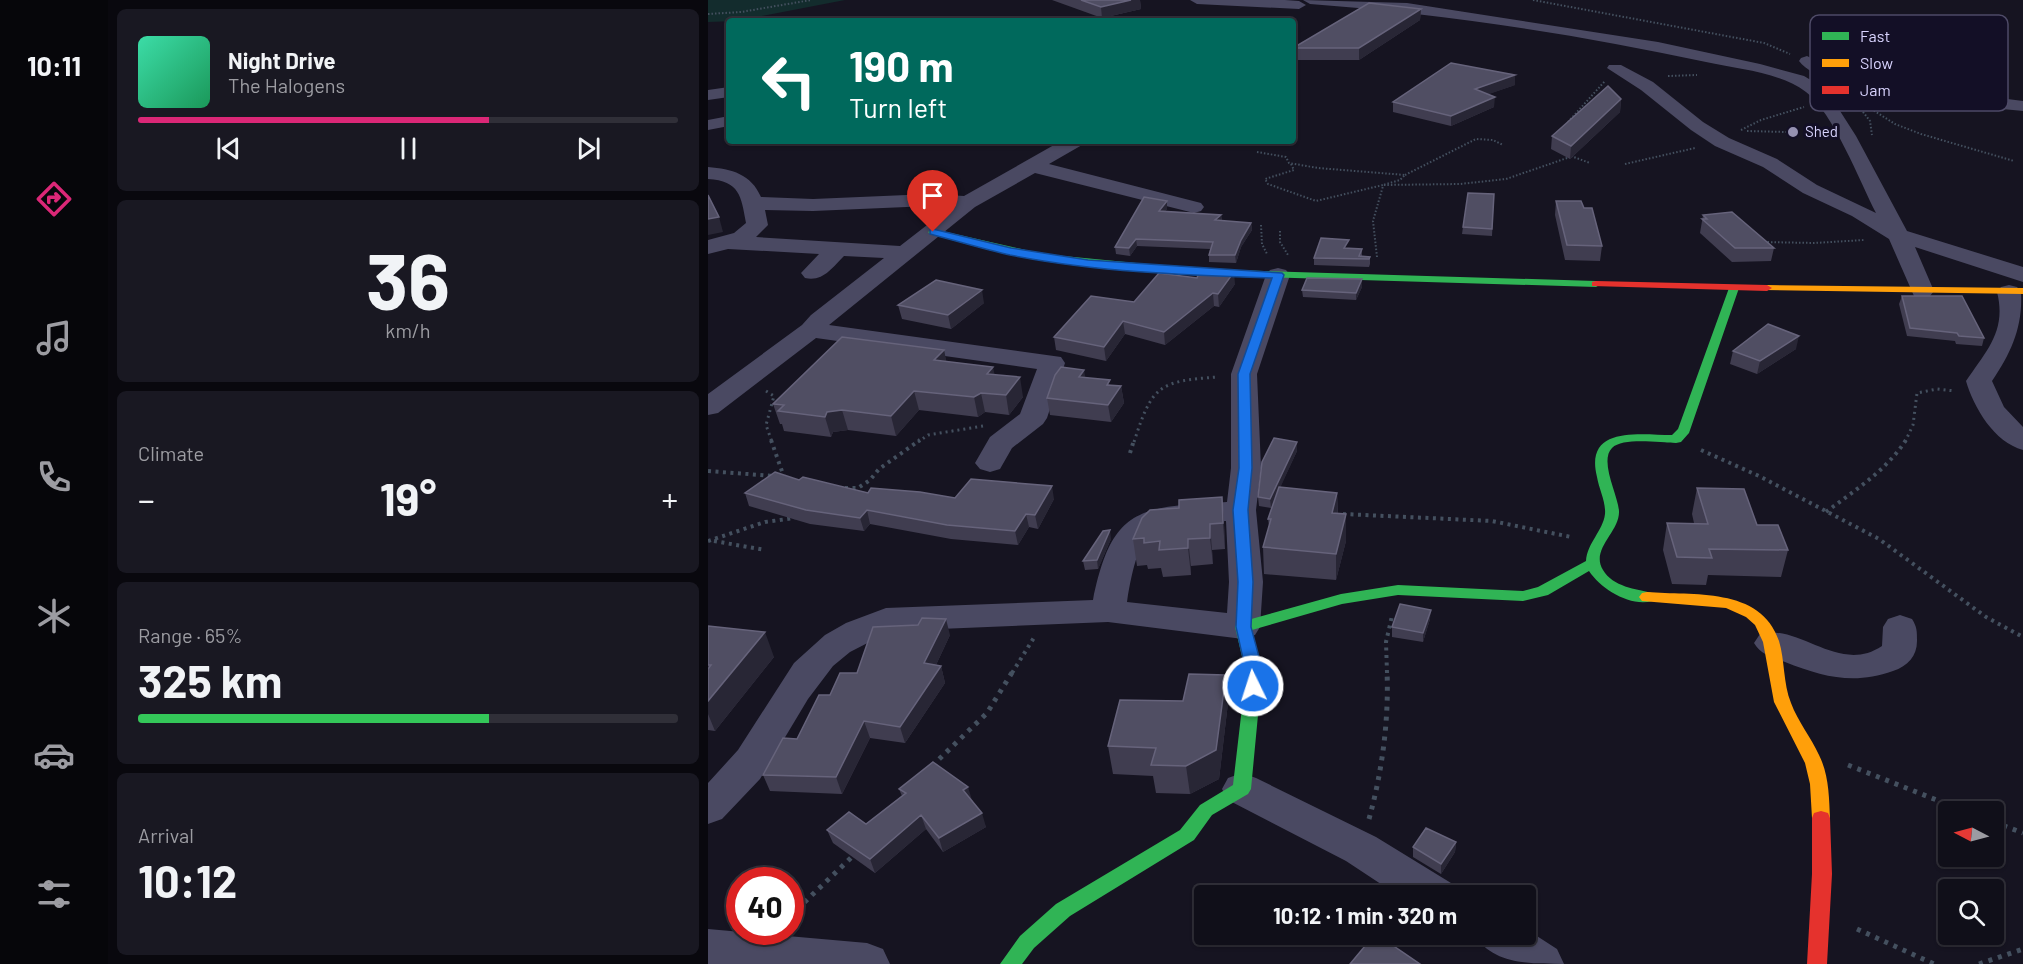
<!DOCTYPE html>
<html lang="en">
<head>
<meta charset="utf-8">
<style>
  body { margin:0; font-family:Barlow,sans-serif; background:#191822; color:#f1f3f6; height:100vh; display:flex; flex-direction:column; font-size:22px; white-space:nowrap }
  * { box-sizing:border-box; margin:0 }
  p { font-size:20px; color:#9c9ca2 }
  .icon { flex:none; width:33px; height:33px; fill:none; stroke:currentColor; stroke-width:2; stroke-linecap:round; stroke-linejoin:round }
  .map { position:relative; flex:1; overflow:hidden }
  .panel { display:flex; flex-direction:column; gap:9px; padding:9px; background:#09080e; width:600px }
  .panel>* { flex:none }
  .top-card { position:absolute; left:18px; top:18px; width:570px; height:126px; border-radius:6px; box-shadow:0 2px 4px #0004,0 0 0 2px #302f38; background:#00695c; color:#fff; overflow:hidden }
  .needle { width:39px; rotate:276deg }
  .fabs { position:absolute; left:1230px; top:801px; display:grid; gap:12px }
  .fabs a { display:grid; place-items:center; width:66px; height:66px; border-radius:6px; background:#100f19; box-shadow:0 2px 4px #0004,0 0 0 2px #302f38; font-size:30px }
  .speed { position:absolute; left:18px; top:867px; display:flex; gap:12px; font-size:30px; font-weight:700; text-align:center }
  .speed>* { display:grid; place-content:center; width:78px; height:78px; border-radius:50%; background:#100f19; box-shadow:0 2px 4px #0004,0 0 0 2px #302f38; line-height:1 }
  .speed .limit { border:9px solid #d22; background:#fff; color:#111 }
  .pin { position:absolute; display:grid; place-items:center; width:51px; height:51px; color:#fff; margin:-62px -26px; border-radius:50% 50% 50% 0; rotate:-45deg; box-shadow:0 0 6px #0007 }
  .pin .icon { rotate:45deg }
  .me { position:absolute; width:66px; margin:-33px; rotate:356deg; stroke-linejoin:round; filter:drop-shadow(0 0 4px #0008) }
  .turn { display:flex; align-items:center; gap:21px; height:126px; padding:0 24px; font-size:27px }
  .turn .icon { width:78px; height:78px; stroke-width:2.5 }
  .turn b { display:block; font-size:42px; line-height:51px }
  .big { font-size:45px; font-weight:700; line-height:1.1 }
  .panel .card { flex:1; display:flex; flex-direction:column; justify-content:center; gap:9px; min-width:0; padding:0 21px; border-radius:9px; background:#191822 }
  .panel .dial { align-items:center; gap:0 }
  .dial b { font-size:78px; line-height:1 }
  .song { display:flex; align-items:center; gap:18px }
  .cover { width:72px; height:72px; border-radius:9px; background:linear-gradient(135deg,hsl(160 70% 55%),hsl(150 70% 35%)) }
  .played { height:6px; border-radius:3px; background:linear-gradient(90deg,#db2777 65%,#302f38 65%) }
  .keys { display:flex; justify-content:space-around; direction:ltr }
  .heat { display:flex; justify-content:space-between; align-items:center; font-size:33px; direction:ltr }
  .charge { height:9px; border-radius:4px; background:linear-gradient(90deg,#34c759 65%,#302f38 0) }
  .trip { position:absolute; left:486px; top:885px; width:342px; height:60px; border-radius:6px; background:#100f19; box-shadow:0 2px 4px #0004,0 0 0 2px #302f38; font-weight:700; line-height:60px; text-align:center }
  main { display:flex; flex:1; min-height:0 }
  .menu { display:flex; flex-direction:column; width:108px; justify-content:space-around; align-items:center; background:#06060a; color:#9c9ca2 }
  .menu .icon { width:42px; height:42px }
  .menu .selected { color:#db2777 }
  .menu b { font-size:27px; color:#f1f3f6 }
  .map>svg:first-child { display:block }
  .green { fill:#132c2d }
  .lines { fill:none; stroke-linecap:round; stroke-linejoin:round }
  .path-far3 { stroke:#44505f; stroke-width:2; stroke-dasharray:1.5 2; stroke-linecap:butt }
  .path-far2 { stroke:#44505f; stroke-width:3; stroke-dasharray:2 4; stroke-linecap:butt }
  .path-far1 { stroke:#44505f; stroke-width:4; stroke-dasharray:3 4.5; stroke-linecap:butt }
  .path { stroke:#44505f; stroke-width:5; stroke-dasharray:4 6; stroke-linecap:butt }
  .street { fill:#4a4962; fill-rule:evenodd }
  .fast { fill:#30b455; fill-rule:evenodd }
  .slow { fill:#ff9f0a; fill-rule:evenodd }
  .jam { fill:#e5322d; fill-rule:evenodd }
  .wall { fill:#403d50 }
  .shaded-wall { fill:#282635 }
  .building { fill:#504e63; stroke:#66637b; stroke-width:1.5 }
  .route { fill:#1a73e8; stroke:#114b97; stroke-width:1.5 }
  .poi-dot { fill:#9591b1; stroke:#130f26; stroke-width:2 }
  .labels { text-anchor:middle; stroke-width:6; stroke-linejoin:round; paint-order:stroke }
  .far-poi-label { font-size:15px; fill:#d9d4ff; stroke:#130f26; text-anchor:start }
  .key { fill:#130f26; stroke:#4e4a67; stroke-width:1.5 }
  .key-label { font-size:16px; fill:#d9d4ff }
</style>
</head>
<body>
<main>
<nav class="menu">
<b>10:11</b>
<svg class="icon selected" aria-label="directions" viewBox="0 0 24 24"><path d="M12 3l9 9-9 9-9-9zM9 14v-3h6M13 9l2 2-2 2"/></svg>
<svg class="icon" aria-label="music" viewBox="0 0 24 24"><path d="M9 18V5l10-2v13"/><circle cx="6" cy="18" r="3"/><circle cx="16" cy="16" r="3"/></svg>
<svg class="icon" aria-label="phone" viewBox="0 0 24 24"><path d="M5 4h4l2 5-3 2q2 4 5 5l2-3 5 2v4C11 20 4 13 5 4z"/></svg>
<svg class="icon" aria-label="climate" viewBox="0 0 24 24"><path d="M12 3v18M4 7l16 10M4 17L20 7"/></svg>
<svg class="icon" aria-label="car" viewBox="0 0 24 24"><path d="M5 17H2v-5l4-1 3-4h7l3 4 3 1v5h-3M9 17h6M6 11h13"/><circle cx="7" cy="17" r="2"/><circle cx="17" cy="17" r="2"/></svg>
<svg class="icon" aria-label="filters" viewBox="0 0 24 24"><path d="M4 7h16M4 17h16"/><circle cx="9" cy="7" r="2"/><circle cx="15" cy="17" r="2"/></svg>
</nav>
<section class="panel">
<div class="card">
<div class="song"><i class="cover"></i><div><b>Night Drive</b><p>The Halogens</p></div></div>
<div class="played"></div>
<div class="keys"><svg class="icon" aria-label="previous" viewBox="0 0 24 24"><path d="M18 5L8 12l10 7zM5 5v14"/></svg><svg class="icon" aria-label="pause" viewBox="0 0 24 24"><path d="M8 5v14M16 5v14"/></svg><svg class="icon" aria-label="next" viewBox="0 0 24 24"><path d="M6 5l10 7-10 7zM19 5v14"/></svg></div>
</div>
<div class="card dial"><b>36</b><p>km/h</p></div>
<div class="card"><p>Climate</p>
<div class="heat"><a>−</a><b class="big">19°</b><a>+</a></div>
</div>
<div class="card"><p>Range · 65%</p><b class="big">325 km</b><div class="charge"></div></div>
<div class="card"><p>Arrival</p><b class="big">10:12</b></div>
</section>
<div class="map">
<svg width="1315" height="964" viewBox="0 0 1315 964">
  <rect width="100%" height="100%" fill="#161421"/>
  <path class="green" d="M0,0H137L28,21L0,22Z"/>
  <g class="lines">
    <path class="path-far3" d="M825,0L1056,43L1082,54
      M0,14L33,12L103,0
      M960,76L989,75
      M1153,103L1149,104L1162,121L1164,135
      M1157,105L1187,124L1213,134L1306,161
      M860,122L897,81
      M1033,130L1053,120L1096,107
      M1039,131L1078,132
      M549,152L578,157L581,163L610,168L697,175L692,180L675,185L752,184L798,179L865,156
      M863,156L882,163
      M583,164L586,170L557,179L560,184L608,201L675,185
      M917,164L987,148
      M697,175L768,139L785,140L795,145
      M553,225L554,244L559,254
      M572,231V242L580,255
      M1056,242L1106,243L1156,240
      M669,257L665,221L675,186"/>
    <path class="path-far2" d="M58,391L66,396L58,425L64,442
      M210,442L220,435L275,426
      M426,442C444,386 450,381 510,377
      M1197,442L1205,425L1209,393L1229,389L1247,391"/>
    <path class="path-far1" d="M63,440L76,477
      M993,450L1051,476L1171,539L1278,617L1315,637
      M422,453L426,440
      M0,471L65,476
      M137,488H150L162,480L171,469L212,440
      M1118,512C1147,490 1178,471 1198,440
      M635,514L784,521L863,537
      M0,541L57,522L87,518
      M6,541L57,550
      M304,673L327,636
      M679,673L678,642L684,616"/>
    <path class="path" d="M1140,765L1259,812
      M224,766L279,713L305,671
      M661,819C674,772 681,721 679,671
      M1286,822L1315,833
      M82,916L147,854
      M1149,929L1226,964
      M1271,964L1315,949"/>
    <path class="street" d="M482,0H577L591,1L598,5L591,9L489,4Z
      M595,0L699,3L950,42L1052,64L1096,76L1111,85L1125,100L1148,136L1199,231L1315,267V282L1207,247L1226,291L1222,296L1214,298L1206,296L1181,239L1144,216L1095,193L1055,167L1007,146L983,130L933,90L899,68L901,65H913L945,82L995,122L1021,138L1069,159L1109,185L1168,213C1152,182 1125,112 1098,92C1071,72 1030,69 998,62C868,34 735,14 602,4Z
      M1099,56L1132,73L1160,81L1315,101V111C1269,106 1117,96 1091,61L1093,58Z
      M21,87V97L0,100V90Z
      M21,116V126L0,130V120Z
      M353,141H376L374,145L341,164L493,203L496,207L493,211L486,213L327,173L267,207L121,325L353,357L357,363L339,418L335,424L304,448L292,469L282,472L272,469L267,463L282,437L312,414L329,369L108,338L10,413L0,415V394L94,325L103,315L176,258L136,256C124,268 115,282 97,278L93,273L111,254L20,249L0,254V240L26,233L38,223C33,196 32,181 0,179V167C24,169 43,174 53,197L105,199L222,194L256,196ZM222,206L241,208L192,246L48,237L60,225L57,210L105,211Z
      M570,268L578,270L582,275L549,374L553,468L548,510L555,582L552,627L547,635L535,639L400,622L183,631L142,652L125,666L100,699L52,779L14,819L0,824V783L30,750L86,663L117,635L138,623L178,608L385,600C404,507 431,507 519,502L523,468V374L558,275L562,270ZM518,521L521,582L519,613L419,602C432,523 442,525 518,521Z
      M1301,285L1309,287L1313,292C1315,327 1303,353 1284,381L1296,407L1315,427V450C1286,442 1266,408 1258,381C1278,351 1299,331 1289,292L1293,287Z
      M1192,615L1204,619C1209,627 1209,631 1209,641C1209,656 1200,666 1185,671C1146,685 1115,677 1077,662C1064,657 1053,655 1046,643L1052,634C1091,623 1131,675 1174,646L1175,627L1180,619Z
      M534,773L548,778L668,837L743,883L750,896H691L638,861L520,800L514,789L520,778Z
      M0,929L159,943L175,949L182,964H0Z
      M818,929L849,949L856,964C820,964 784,964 766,934H818Z"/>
    <path class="fast" d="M225,229L335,254L490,269L888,281L893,284L888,287L490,275L335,260L222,234L220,232Z
      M1026,285L1031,288L981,433L973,442L968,443C953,443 915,437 904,448C891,461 910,495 911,511C912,532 882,549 895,570C905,587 928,589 944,593L947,597L944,601C922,607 893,589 881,571L840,595L815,601L690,595L634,604L544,630L554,673L543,789L540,794L504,815L486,840L362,916L326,948L314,964H292L312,936L348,904L472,830L492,805L525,785L538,673L527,627L529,623L633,594L690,585L815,591L830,587L878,561C879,543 895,531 897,514C898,502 891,489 889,477C876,425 932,435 964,435L970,429L1021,288Z"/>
    <path class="slow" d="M1059,285L1315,288V294L1055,290V286Z
      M939,592C984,596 1053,586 1071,641C1077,661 1075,683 1083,703C1090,722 1103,737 1111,755C1121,775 1121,797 1122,818L1120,823L1113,825L1106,823L1104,818L1102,784L1097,763L1066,702L1055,642L1047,625L1038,617L1018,608L934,601L931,597L934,593Z"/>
    <path class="jam" d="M888,281L1059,285L1064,288L1059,291L884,286V282Z
      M1113,811L1120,813L1122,818L1124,874L1119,964H1099L1104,874V818L1106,813Z"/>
  </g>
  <path class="wall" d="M344,0H432L433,9L394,18Z
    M713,9L712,20L651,60H585V48Z
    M807,85L780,94L786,107L743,126L685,112V102Z
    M913,99L912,112L862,159L843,149L844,136Z
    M786,194L784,236L754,234L755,227Z
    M459,201V209L457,211L513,215L514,221L543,223L544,230L533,247L528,263L501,262V255L502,249L429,246L422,256L408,254L407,247Z
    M848,201L876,208L894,246L892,261L857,260L847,215Z
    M995,215L1066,248L1063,261L1024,262L992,233Z
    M641,248L654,249V256L662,257V264L661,267L606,265V258Z
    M654,279V287L648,300L595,297L594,290Z
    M527,284L511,307L506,306L457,345L417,334L398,361L348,350L346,337L426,302Z
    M1194,296L1276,338L1274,346L1248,344L1247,341L1199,336L1191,304Z
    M276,303L243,329L194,319L190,305Z
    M1088,349L1049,374L1022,364L1025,351Z
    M236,350L238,362L287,375L315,397L301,415L277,412L270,417L211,410L188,436L140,430L125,432L123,437L76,431L74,424H72L65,404Z
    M378,377L403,385L413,386L416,403L403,422L342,415L339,398Z
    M589,442V451L572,487L629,493L630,513L638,514V541L628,580L556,574L555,547L561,526L560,519L568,496L563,508L551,506L550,497Z
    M91,480L160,493L247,498L346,499L330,529L321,527L310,545L243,539L162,524L156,531L102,524L41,506L37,493Z
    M989,488L1049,525L1080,550L1073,577L1000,575L998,585L964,584L955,550L959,523H986L984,514Z
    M471,508L516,523L517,549L504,550L505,564L483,566V575L455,577L453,568L440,569L439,565L429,566L425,539Z
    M403,539L390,569L377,570L375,561Z
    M722,619L715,642L684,637V627Z
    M0,626L66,657L7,731L0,730Z
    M242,635L228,665L233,666L237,683L197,743L162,738L134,794L62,791L55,775L89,739L122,695L149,673Z
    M520,703L511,779L482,794L448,793L445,776L405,774L400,746Z
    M191,789L264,800L278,827L235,852L218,829L167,873L125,843L119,830L158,824L194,796Z
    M748,842L747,852L733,874L705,857V847Z"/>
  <path class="shaded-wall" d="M423,0H432L433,9L394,18L393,7Z
    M713,9L712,20L651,60V48Z
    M807,75V85L767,99V89Z
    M787,97L786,107L743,126V116Z
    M913,99L912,112L862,159L863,146Z
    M459,201V209L452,218L451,211Z
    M513,215L514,222L507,220Z
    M11,217L15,232L0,235V219Z
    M543,223L544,230L533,247L528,263L527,255L533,240Z
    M428,239L429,246L422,256L421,248Z
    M526,272L527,284L511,307L510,294Z
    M654,279V287L648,300V293Z
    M274,290L276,303L243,329L240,315Z
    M505,293L506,306L457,345L456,332Z
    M415,321L417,334L398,361L396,347Z
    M1091,336L1088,349L1049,374L1052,361Z
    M236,350L240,369L226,360Z
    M285,367L289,386L279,374Z
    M376,370L379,386L371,377Z
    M312,377L315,397L301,415L298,395Z
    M413,386L416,403L403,422L400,405Z
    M206,391L211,410L188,436L183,416Z
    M273,393L277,412L270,417L266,397Z
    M134,410L140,430L125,432L123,437L117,417L119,412Z
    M589,442V451L563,508L562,499Z
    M344,486L346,499L330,529L327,515Z
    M629,493L630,519L624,513Z
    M514,497L516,523L517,549L515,523Z
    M159,510L162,524L156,531L152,518Z
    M318,514L321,527L310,545L307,531Z
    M638,514V541L628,580V554Z
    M502,524L504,550L505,564L502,538Z
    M402,530L403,539L390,569L389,560Z
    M480,539L483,566V575L480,548Z
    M723,610L722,619L715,642V633Z
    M238,619L242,635L221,680L216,663Z
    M57,632L66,657L7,731L0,714V701Z
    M233,666L237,683L197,743L192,727Z
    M518,675L520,703L511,779L482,794L478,766Z
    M156,721L162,738L134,794L128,777Z
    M260,787L264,800L259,804L255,790Z
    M274,813L278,827L235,852L231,838Z
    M213,815L218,829L167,873L162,859Z
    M748,842L747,852L733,874V864Z"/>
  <path class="building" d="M373,0H423L393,7Z
    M661,3L713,9L651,48H585Z
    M743,63L807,75L767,89L787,97L743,116L685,102Z
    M900,86L913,99L863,146L844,136Z
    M760,193L786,194L784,229L755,227Z
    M0,195L11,217L0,219Z
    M436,197L459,201L451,211L513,215L507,220L543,223L533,240L527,255H501L505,242L428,239L421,248L407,247Z
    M848,201H873L876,208H884L894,246L859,245Z
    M1024,212L1066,248H1027L994,219H999L995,215Z
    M613,238L641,240L636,248L654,249L651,256L662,257L661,259L606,258Z
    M492,270L526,272L510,294L505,293L456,332L415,321L396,347L346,337L383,296L426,302L451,273L489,278Z
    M599,278L654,279L648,293L594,290Z
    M228,280L274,290L240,315L190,305Z
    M1194,296H1254L1276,338L1251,336L1249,333L1202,328Z
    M1060,324L1091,336L1052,361L1025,351Z
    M134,337L236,350L226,360L285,367L279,374L312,377L298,395L273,393L266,397L206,391L183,416L134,410L119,412L117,417L70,411L76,405L65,404Z
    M353,367L376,370L371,377L402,380L399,385L413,386L400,405L339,398L347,375Z
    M566,438L589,442L562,499L550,497L554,462Z
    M67,472L91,480L95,477L160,493L163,488L212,492L247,498L263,479L344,486L327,515L318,514L307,531L239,525L159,510L152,518L98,510L37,493Z
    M571,487L629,493L624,513L638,514L628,554L555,547L563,519H560Z
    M989,488L1036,489L1049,525H1070L1080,550L1001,549L1004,558L969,557L959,523L1000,524Z
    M514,497L515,523L502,524V538L480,539V548L451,550L452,541L436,543V538L425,539L434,518L442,510L471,508V500Z
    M402,530L389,560L375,561L395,531Z
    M692,604L723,610L715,633L684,627Z
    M214,618L238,619L216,663L233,666L192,727L156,721L128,777L55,775L75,738L89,739L111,695H122L132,673H149L165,627L210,625Z
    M0,626L57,632L0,701V669L3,665H0Z
    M481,674L518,675L508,750L478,766L443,765L448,748L400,746L412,700L475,701Z
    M225,762L260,787L255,790L274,813L231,838L213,815L162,859L119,830L141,812L158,824L198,793L191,789Z
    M718,828L748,842L733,864L705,847Z
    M667,934H668L712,964H642Z"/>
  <path class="route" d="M225,229L303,248L380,260L574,273L576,275L542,374L544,468L540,510L545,582L543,627L555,672L551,690H539L536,686L538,672L528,627L530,582L525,510L531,468L530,374L564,278C477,275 388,272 302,255C275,249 249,241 222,234V230Z"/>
  <circle class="poi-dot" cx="1085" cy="132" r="6"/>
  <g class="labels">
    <g class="far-poi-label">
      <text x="1097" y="137">Shed</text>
    </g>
  </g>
  <rect x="1102" y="15" width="198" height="96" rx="9" class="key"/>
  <rect x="1114" y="32" width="27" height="8" fill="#30b455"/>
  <rect x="1114" y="59" width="27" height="8" fill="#ff9f0a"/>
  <rect x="1114" y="86" width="27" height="8" fill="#e5322d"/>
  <g class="key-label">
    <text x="1152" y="42">Fast</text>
    <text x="1152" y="69">Slow</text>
    <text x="1152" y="96">Jam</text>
  </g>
</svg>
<div class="fabs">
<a><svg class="needle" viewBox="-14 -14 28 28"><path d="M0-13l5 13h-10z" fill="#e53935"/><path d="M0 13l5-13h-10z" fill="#9c9ca2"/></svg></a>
<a><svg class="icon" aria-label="search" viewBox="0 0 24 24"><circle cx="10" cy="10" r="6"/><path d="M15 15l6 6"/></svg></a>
</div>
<div class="speed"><div class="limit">40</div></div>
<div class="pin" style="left:225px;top:232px;background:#d93025"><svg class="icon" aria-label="arrive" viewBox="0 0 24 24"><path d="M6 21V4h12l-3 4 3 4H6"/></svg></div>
<svg class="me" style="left:545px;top:686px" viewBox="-20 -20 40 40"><circle r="17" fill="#1a73e8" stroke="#fff" stroke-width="3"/><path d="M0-11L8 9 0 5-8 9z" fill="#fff"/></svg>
<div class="trip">10:12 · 1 min · 320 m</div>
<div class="top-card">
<div class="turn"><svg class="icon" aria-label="left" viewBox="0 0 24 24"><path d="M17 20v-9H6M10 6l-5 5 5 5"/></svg><div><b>190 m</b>Turn left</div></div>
</div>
</div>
</main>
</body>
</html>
